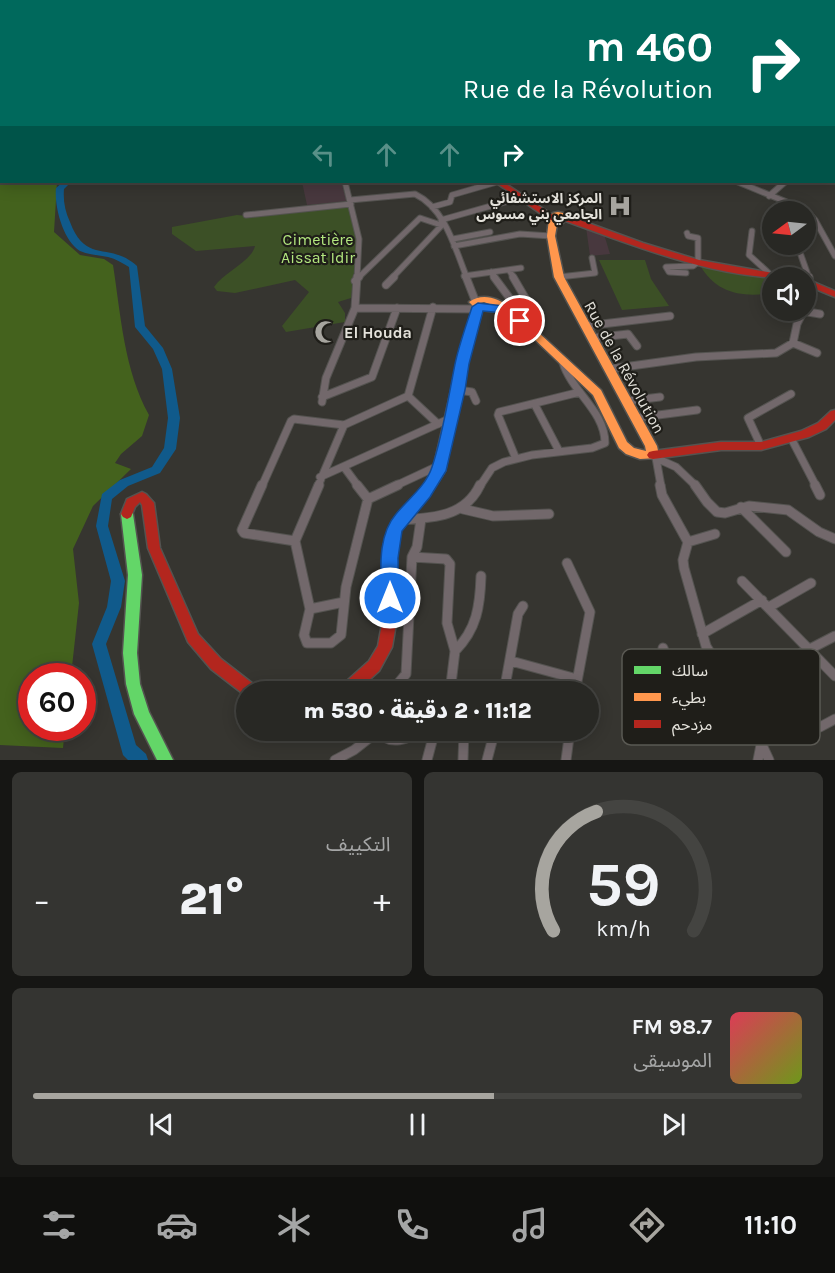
<!DOCTYPE html>
<html lang="ar">
<head>
<meta charset="utf-8">
<style>
  body { margin:0; font-family:Karla,"Noto Sans Arabic",sans-serif; background:#343431; color:#f1f3f6; direction:rtl; height:100vh; display:flex; flex-direction:column; font-size:22px; white-space:nowrap }
  * { box-sizing:border-box; margin:0 }
  p { font-size:20px; color:#a5a6a6 }
  .icon { flex:none; width:33px; height:33px; fill:none; stroke:currentColor; stroke-width:2; stroke-linecap:round; stroke-linejoin:round }
  .map { position:relative; height:760px; overflow:hidden; direction:ltr }
  .details { display:flex; flex-direction:column; gap:12px; padding:12px; background:#161614; flex:1 }
  .details>* { flex:none }
  .guide { position:absolute; left:0px; top:0px; width:836px; height:183px; box-shadow:0 3px 15px #0003,0 0 0 2px #444441; direction:rtl; background:#00695c; color:#fff; overflow:hidden }
  .needle { width:39px; rotate:255deg }
  .fabs { position:absolute; left:762px; top:201px; display:grid; gap:12px }
  .fabs a { display:grid; place-items:center; width:54px; height:54px; border-radius:50%; background:#282824; box-shadow:0 3px 15px #0003,0 0 0 2px #444441; font-size:30px }
  .speed { position:absolute; left:18px; top:663px; display:flex; gap:12px; font-size:30px; font-weight:700; text-align:center }
  .speed>* { display:grid; place-content:center; width:78px; height:78px; border-radius:50%; background:#282824; box-shadow:0 3px 15px #0003,0 0 0 2px #444441; line-height:1 }
  .speed .limit { border:9px solid #d22; background:#fff; color:#111 }
  .pin { position:absolute; display:grid; place-items:center; width:51px; height:51px; color:#fff; margin:-26px; border:3px solid #fff; border-radius:50%; box-shadow:0 2px 6px #0007 }
  .me { position:absolute; width:66px; margin:-33px; rotate:0deg; stroke-linejoin:round; filter:drop-shadow(0 0 4px #0008) }
  .turn { display:flex; align-items:center; gap:21px; height:126px; padding:0 24px; font-size:27px }
  .turn .icon { width:78px; height:78px; stroke-width:2.5 }
  .turn b { display:block; font-size:42px; line-height:51px }
  .lanes { display:flex; align-items:center; height:57px; padding:0 24px; background:#0003; justify-content:center; gap:30px; direction:ltr }
  .lanes .off { opacity:.35 }
  .big { font-size:45px; font-weight:800; line-height:1.1 }
  .details .widget { flex:1; display:flex; flex-direction:column; justify-content:center; gap:9px; min-width:0; padding:0 21px; border-radius:9px; background:#343431 }
  .details .dial { align-items:center; gap:0 }
  .dial svg { height:156px; overflow:visible; fill:none; stroke:#444441; stroke-width:7; stroke-linecap:round; text-anchor:middle }
  .dial text { fill:#f1f3f6; stroke:none }
  .song { display:flex; align-items:center; gap:18px }
  .cover { width:72px; height:72px; border-radius:9px; background:linear-gradient(135deg,hsl(350 70% 55%),hsl(80 70% 35%)) }
  .played { height:6px; border-radius:3px; background:linear-gradient(90deg,#a7a59f 60%,#444441 60%) }
  .keys { display:flex; justify-content:space-around; direction:ltr }
  .heat { display:flex; justify-content:space-between; align-items:center; font-size:33px; direction:ltr }
  .details .tiles { flex:1; display:grid; gap:12px; grid-template-columns:1fr 1fr }
  .widget:last-child { grid-column:span 2 }
  .trip { position:absolute; left:236px; top:681px; width:363px; height:60px; border-radius:30px; background:#282824; box-shadow:0 3px 15px #0003,0 0 0 2px #444441; font-weight:800; line-height:60px; text-align:center; direction:rtl }
  .dock { display:flex; height:96px; justify-content:space-around; align-items:center; background:#10100e; color:#a5a6a6 }
  .dock .icon { width:42px; height:42px }
  .dock .active { color:#a7a59f }
  .dock b { font-size:27px; color:#f1f3f6 }
  .map>svg:first-child { display:block }
  .education { fill:#48383e }
  .green { fill:#3c5026 }
  .forest { fill:#44621d }
  .lines { fill:none; stroke-linecap:round; stroke-linejoin:round }
  .river { fill:#105a8b; fill-rule:evenodd }
  .street-far3-casing { stroke:#545350; stroke-width:5 }
  .street-far2-casing { stroke:#545350; stroke-width:7 }
  .street-far1-casing { stroke:#545350; stroke-width:9 }
  .street-casing { stroke:#545350; stroke-width:11 }
  .fast-casing { stroke:#545350; stroke-width:3 }
  .slow-casing { stroke:#545350; stroke-width:3 }
  .jam-casing { stroke:#545350; stroke-width:3 }
  .street-far3 { stroke:#72686b; stroke-width:4 }
  .street-far2 { stroke:#72686b; stroke-width:5 }
  .street-far1 { stroke:#72686b; stroke-width:7 }
  .street { stroke:#72686b; stroke-width:9 }
  .fast { fill:#63d668; fill-rule:evenodd }
  .slow { fill:#ff974d; fill-rule:evenodd }
  .jam { fill:#b3261e; fill-rule:evenodd }
  .route { fill:#1a73e8; stroke:#114b97; stroke-width:1.5 }
  .labels { text-anchor:middle; stroke-width:4.5; stroke-linejoin:round; paint-order:stroke }
  .far-poi-label { font-size:14px; font-weight:bold; fill:#e4e2db; stroke:#1f1e19; text-anchor:end }
  .park-label { font-size:16px; fill:#b2e67e; stroke:#1f1e19 }
  .poi-label { font-size:16px; font-weight:bold; fill:#e4e2db; stroke:#1f1e19; text-anchor:start }
  .street-label { font-size:16px; fill:#e4e2db; stroke:#1f1e19 }
  .key { fill:#1f1e19; stroke:#5a5953; stroke-width:1.5 }
  .key-label { font-size:16px; fill:#e4e2db }
</style>
</head>
<body>
<div class="map">
<svg width="835" height="760" viewBox="0 0 835 760">
  <rect width="100%" height="100%" fill="#363530"/>
  <path class="education" d="M302,182H341L347,201L307,205Z
    M586,227L604,234L610,254L590,256Z"/>
  <path class="green" d="M350,206L358,238L351,298L338,302L345,313V322L286,332L282,326L309,292L295,280L235,293L217,291L214,287C224,272 251,262 255,246L196,251L172,234V227L237,215L247,216Z
    M599,260H645L651,279L669,306L622,310Z
    M700,265L772,278V293C743,298 715,293 700,265Z"/>
  <path class="forest" d="M0,0L39,1L2,2V182L57,183L54,232L80,255L104,259L113,265C121,316 124,370 149,415L142,436L121,454L115,463L131,469L93,506L73,549L79,603L71,676H32V728H65L63,748L0,745Z"/>
  <g class="lines">
    <path class="river" d="M165,0H171L165,2Z
      M0,119H2V124H0Z
      M0,139H2V145H0Z
      M63,182H71L64,189C63,201 65,211 70,222C86,265 110,241 137,266L145,326L163,348L172,369L180,418L176,449L160,473L128,486L112,499L108,526L125,581L121,607L106,644L136,745L146,754L148,760H128L123,755L92,644L107,607L111,581L96,526L102,494L120,480L152,467L164,448L168,418L162,369L153,349L135,327L129,267C122,263 116,259 108,257C99,255 89,255 80,251C63,241 54,206 56,188Z"/>
    <g class="street-far3-casing">
      <path id="street-far3" d="M291,0L294,2
        M267,2H282"/>
    </g>
    <g class="street-far2-casing">
      <path id="street-far2" d="M345,182L359,239L357,278
        M738,182L806,210L815,220L835,256
        M769,196L785,182
        M350,200L415,194C446,209 455,249 467,278
        M432,207L450,202L452,195L497,182
        M246,215L351,204
        M441,220L523,197
        M752,231L749,255L771,275
        M453,239L490,232
        M797,244L809,278
        M454,246L520,234L551,236
        M509,270L514,278
        M491,272L495,278
        M686,273L669,272L666,267L693,266L698,262V238L688,236L687,233
        M464,276L521,268
        M559,277L595,273L592,258
        M358,278L420,218L441,225
        M392,278L443,224"/>
    </g>
    <g class="street-far1-casing">
      <path id="street-far1" d="M466,277L475,300
        M494,277L514,304L534,313L513,277
        M559,277H562
        M809,277L810,284
        M355,281L359,277
        M386,285L394,277
        M806,298V306
        M355,308L477,309
        M802,311L820,314
        M585,326L670,316
        M592,338L628,334L637,346
        M793,343L817,353
        M609,369L696,357L776,353L793,343L797,324L804,310
        M458,390L472,392L476,401
        M408,396L438,424
        M322,397L372,377L397,308
        M627,401L660,397
        M322,402L326,378L355,308L357,277
        M535,405L559,451
        M635,418L697,410
        M791,438L816,486
        M761,446L748,418L791,394
        M653,455L656,458L661,486
        M656,458L676,467L696,486
        M516,459L498,415L499,412L580,392
        M344,467L358,486
        M320,477L451,418
        M262,486L291,421L294,419L344,425L408,396L433,307
        M318,486L344,425
        M395,486L440,465
        M480,486L492,468L504,462L532,455L592,448L605,443C605,411 572,392 563,363"/>
    </g>
    <g class="street-casing">
      <path id="street" d="M262,485L242,530L244,533L295,541
        M319,485L295,541L310,609L304,635L307,643H331L341,635L346,587L368,499L398,485
        M357,485L368,499
        M660,485L662,495L688,542L683,560L684,568L706,646L749,717L769,760
        M695,485L707,502L717,512L725,513L749,506L788,510L819,532L835,539
        M815,485L820,495
        M741,507L786,552
        M463,509L493,516L549,514
        M400,520C433,518 465,517 480,485
        M688,542L715,534
        M412,557L446,559L450,564L447,623L455,651L450,692
        M567,563L590,612L575,692
        M742,581L835,676
        M769,607L811,583
        M310,609L344,602
        M702,634L762,600
        M663,648L686,713
        M455,651C477,629 480,606 481,576
        M511,661L577,679
        M391,692L406,674L412,557L417,547L421,519
        M504,692L518,614L523,606
        M667,718L686,713L835,636
        M820,727L835,719
        M377,730C389,748 409,738 425,730
        M335,760L354,750L377,732
        M427,760L435,730
        M463,760L464,730
        M487,760L495,730
        M566,760L570,730
        M758,760L761,745"/>
    </g>
    <g class="fast-casing">
      <path id="fast" d="M325,0H331V2H325Z
        M127,509L131,511L133,514L142,575L137,653L140,684L149,712L173,760H157L134,714L126,684L123,653L128,575L121,514L123,511Z"/>
    </g>
    <g class="slow-casing">
      <path id="slow" d="M558,212L563,213L566,218L563,223L557,224L555,236L564,277L657,446L659,455L657,458L640,459L626,454L619,448L593,395L508,314L504,312L477,310L469,302C484,291 502,300 514,310L601,390L627,442L634,448L646,451L645,446L554,277L547,236L549,219L553,213ZM484,302L495,306L483,305L480,303Z"/>
    </g>
    <g class="jam-casing">
      <path id="jam" d="M495,182H503L557,218L553,220H550Z
        M560,215H566L643,243L699,260L784,275L788,278C713,278 632,245 560,219Z
        M806,279L835,291V297L806,285Z
        M478,304L483,307L467,364L445,471L429,496L404,523L400,531L396,558L397,618L392,647L379,671L356,692H338L340,687L369,661L378,646L383,618L384,558L388,531L396,517L421,490L433,470L457,364L473,307Z
        M835,410V420L826,429L809,437L761,450H721L653,459L649,458L647,455L649,452L653,451L721,442H761L801,431L818,423L831,411Z
        M142,492L146,494L154,503L160,548L198,634L221,659L257,687L259,692H246V696L211,669L188,642L148,548L142,505L140,502L135,507L131,517L127,519L123,517L121,514L127,499Z"/>
    </g>
    <use href="#street-far3" class="street-far3"/>
    <use href="#street-far2" class="street-far2"/>
    <use href="#street-far1" class="street-far1"/>
    <use href="#street" class="street"/>
    <use href="#fast" class="fast"/>
    <use href="#slow" class="slow"/>
    <use href="#jam" class="jam"/>
  </g>
  <path class="route" d="M478,303L512,307L527,321L520,325L504,313L483,311L469,364L465,390L446,471L430,497L402,531L398,558L399,598L396,603L390,605L384,603L381,598C381,571 377,536 396,514C408,499 426,486 432,467C443,434 448,399 455,364C459,345 466,326 472,307Z"/>
  <defs>
    <g id="hospital-bare" transform="scale(1.8)"><path d="M-5-5h3v3.5h4V-5h3V5h-3V1.5h-4V5h-3Z" fill="#a7a59f" stroke="#1f1e19" stroke-width="2.5" paint-order="stroke"/></g>
    <g id="mosque-bare" transform="scale(1.8)"><path d="M3.5-4.9A6 6 0 1 0 3.5 4.9A5 5 0 1 1 3.5-4.9Z" fill="#a7a59f" stroke="#1f1e19" stroke-width="2.5" paint-order="stroke"/></g>
  </defs>
  <g fill-rule="evenodd">
    <use href="#hospital-bare" x="620" y="206"/>
    <use href="#mosque-bare" x="326" y="332"/>
  </g>
  <g class="labels">
    <g class="far-poi-label">
      <text x="602" y="203">المركز الاستشفائي<tspan x="602" dy="16">الجامعي بني مسوس</tspan></text>
    </g>
    <g class="park-label">
      <text x="318" y="245">Cimetière<tspan x="318" dy="18">Aissat Idir</tspan></text>
    </g>
    <g class="poi-label">
      <text x="344" y="338">El Houda</text>
    </g>
    <g class="street-label">
      <text transform="translate(625 367) rotate(61)" y="6">Rue de la Révolution</text>
    </g>
  </g>
  <rect x="622" y="649" width="198" height="96" rx="9" class="key"/>
  <rect x="634" y="666" width="27" height="8" fill="#63d668"/>
  <rect x="634" y="693" width="27" height="8" fill="#ff974d"/>
  <rect x="634" y="720" width="27" height="8" fill="#b3261e"/>
  <g class="key-label">
    <text x="672" y="676">سالك</text>
    <text x="672" y="703">بطيء</text>
    <text x="672" y="730">مزدحم</text>
  </g>
</svg>
<div class="fabs">
<a><svg class="needle" viewBox="-14 -14 28 28"><path d="M0-13l5 13h-10z" fill="#e53935"/><path d="M0 13l5-13h-10z" fill="#a5a6a6"/></svg></a>
<a><svg class="icon" aria-label="sound" viewBox="0 0 24 24"><path d="M4 9h4l5-4v14l-5-4H4zM17 9q2 3 0 6"/></svg></a>
</div>
<div class="speed"><div class="limit">60</div></div>
<div class="pin" style="left:520px;top:321px;background:#d93025"><svg class="icon" aria-label="arrive" viewBox="0 0 24 24"><path d="M6 21V4h12l-3 4 3 4H6"/></svg></div>
<svg class="me" style="left:390px;top:598px" viewBox="-20 -20 40 40"><circle r="17" fill="#1a73e8" stroke="#fff" stroke-width="3"/><path d="M0-11L8 9 0 5-8 9z" fill="#fff"/></svg>
<div class="trip">11:12 · 2 دقيقة · 530 m</div>
<div class="guide">
<div class="turn"><svg class="icon" aria-label="right" viewBox="0 0 24 24"><path d="M7 20v-9h11M14 6l5 5-5 5"/></svg><div><b>460 m</b>Rue de la Révolution</div></div>
<div class="lanes"><svg class="icon off" aria-label="left" viewBox="0 0 24 24"><path d="M17 20v-9H6M10 6l-5 5 5 5"/></svg><svg class="icon off" aria-label="ahead" viewBox="0 0 24 24"><path d="M12 20V5M6 11l6-6 6 6"/></svg><svg class="icon off" aria-label="ahead" viewBox="0 0 24 24"><path d="M12 20V5M6 11l6-6 6 6"/></svg><svg class="icon" aria-label="right" viewBox="0 0 24 24"><path d="M7 20v-9h11M14 6l5 5-5 5"/></svg></div>
</div>
</div>
<section class="details">
<div class="tiles">
<div class="widget dial"><svg viewBox="0 0 100 80">
<path d="M14 69A42 42 0 1 1 86 69"/>
<path d="M14 69A42 42 0 0 1 36 8" stroke="#a7a59f"/>
<text x="50" y="56" font-size="32" font-weight="700">59</text>
<text x="50" y="72" font-size="11">km/h</text>
</svg></div>
<div class="widget"><p>التكييف</p>
<div class="heat"><a>−</a><b class="big">21°</b><a>+</a></div>
</div>
<div class="widget">
<div class="song"><i class="cover"></i><div><b>98.7 FM</b><p>الموسيقى</p></div></div>
<div class="played"></div>
<div class="keys"><svg class="icon" aria-label="previous" viewBox="0 0 24 24"><path d="M18 5L8 12l10 7zM5 5v14"/></svg><svg class="icon" aria-label="pause" viewBox="0 0 24 24"><path d="M8 5v14M16 5v14"/></svg><svg class="icon" aria-label="next" viewBox="0 0 24 24"><path d="M6 5l10 7-10 7zM19 5v14"/></svg></div>
</div>
</div>
</section>
<nav class="dock">
<b>11:10</b>
<svg class="icon active" aria-label="directions" viewBox="0 0 24 24"><path d="M12 3l9 9-9 9-9-9zM9 14v-3h6M13 9l2 2-2 2"/></svg>
<svg class="icon" aria-label="music" viewBox="0 0 24 24"><path d="M9 18V5l10-2v13"/><circle cx="6" cy="18" r="3"/><circle cx="16" cy="16" r="3"/></svg>
<svg class="icon" aria-label="phone" viewBox="0 0 24 24"><path d="M5 4h4l2 5-3 2q2 4 5 5l2-3 5 2v4C11 20 4 13 5 4z"/></svg>
<svg class="icon" aria-label="climate" viewBox="0 0 24 24"><path d="M12 3v18M4 7l16 10M4 17L20 7"/></svg>
<svg class="icon" aria-label="car" viewBox="0 0 24 24"><path d="M5 17H2v-5l4-1 3-4h7l3 4 3 1v5h-3M9 17h6M6 11h13"/><circle cx="7" cy="17" r="2"/><circle cx="17" cy="17" r="2"/></svg>
<svg class="icon" aria-label="filters" viewBox="0 0 24 24"><path d="M4 7h16M4 17h16"/><circle cx="9" cy="7" r="2"/><circle cx="15" cy="17" r="2"/></svg>
</nav>
</body>
</html>
